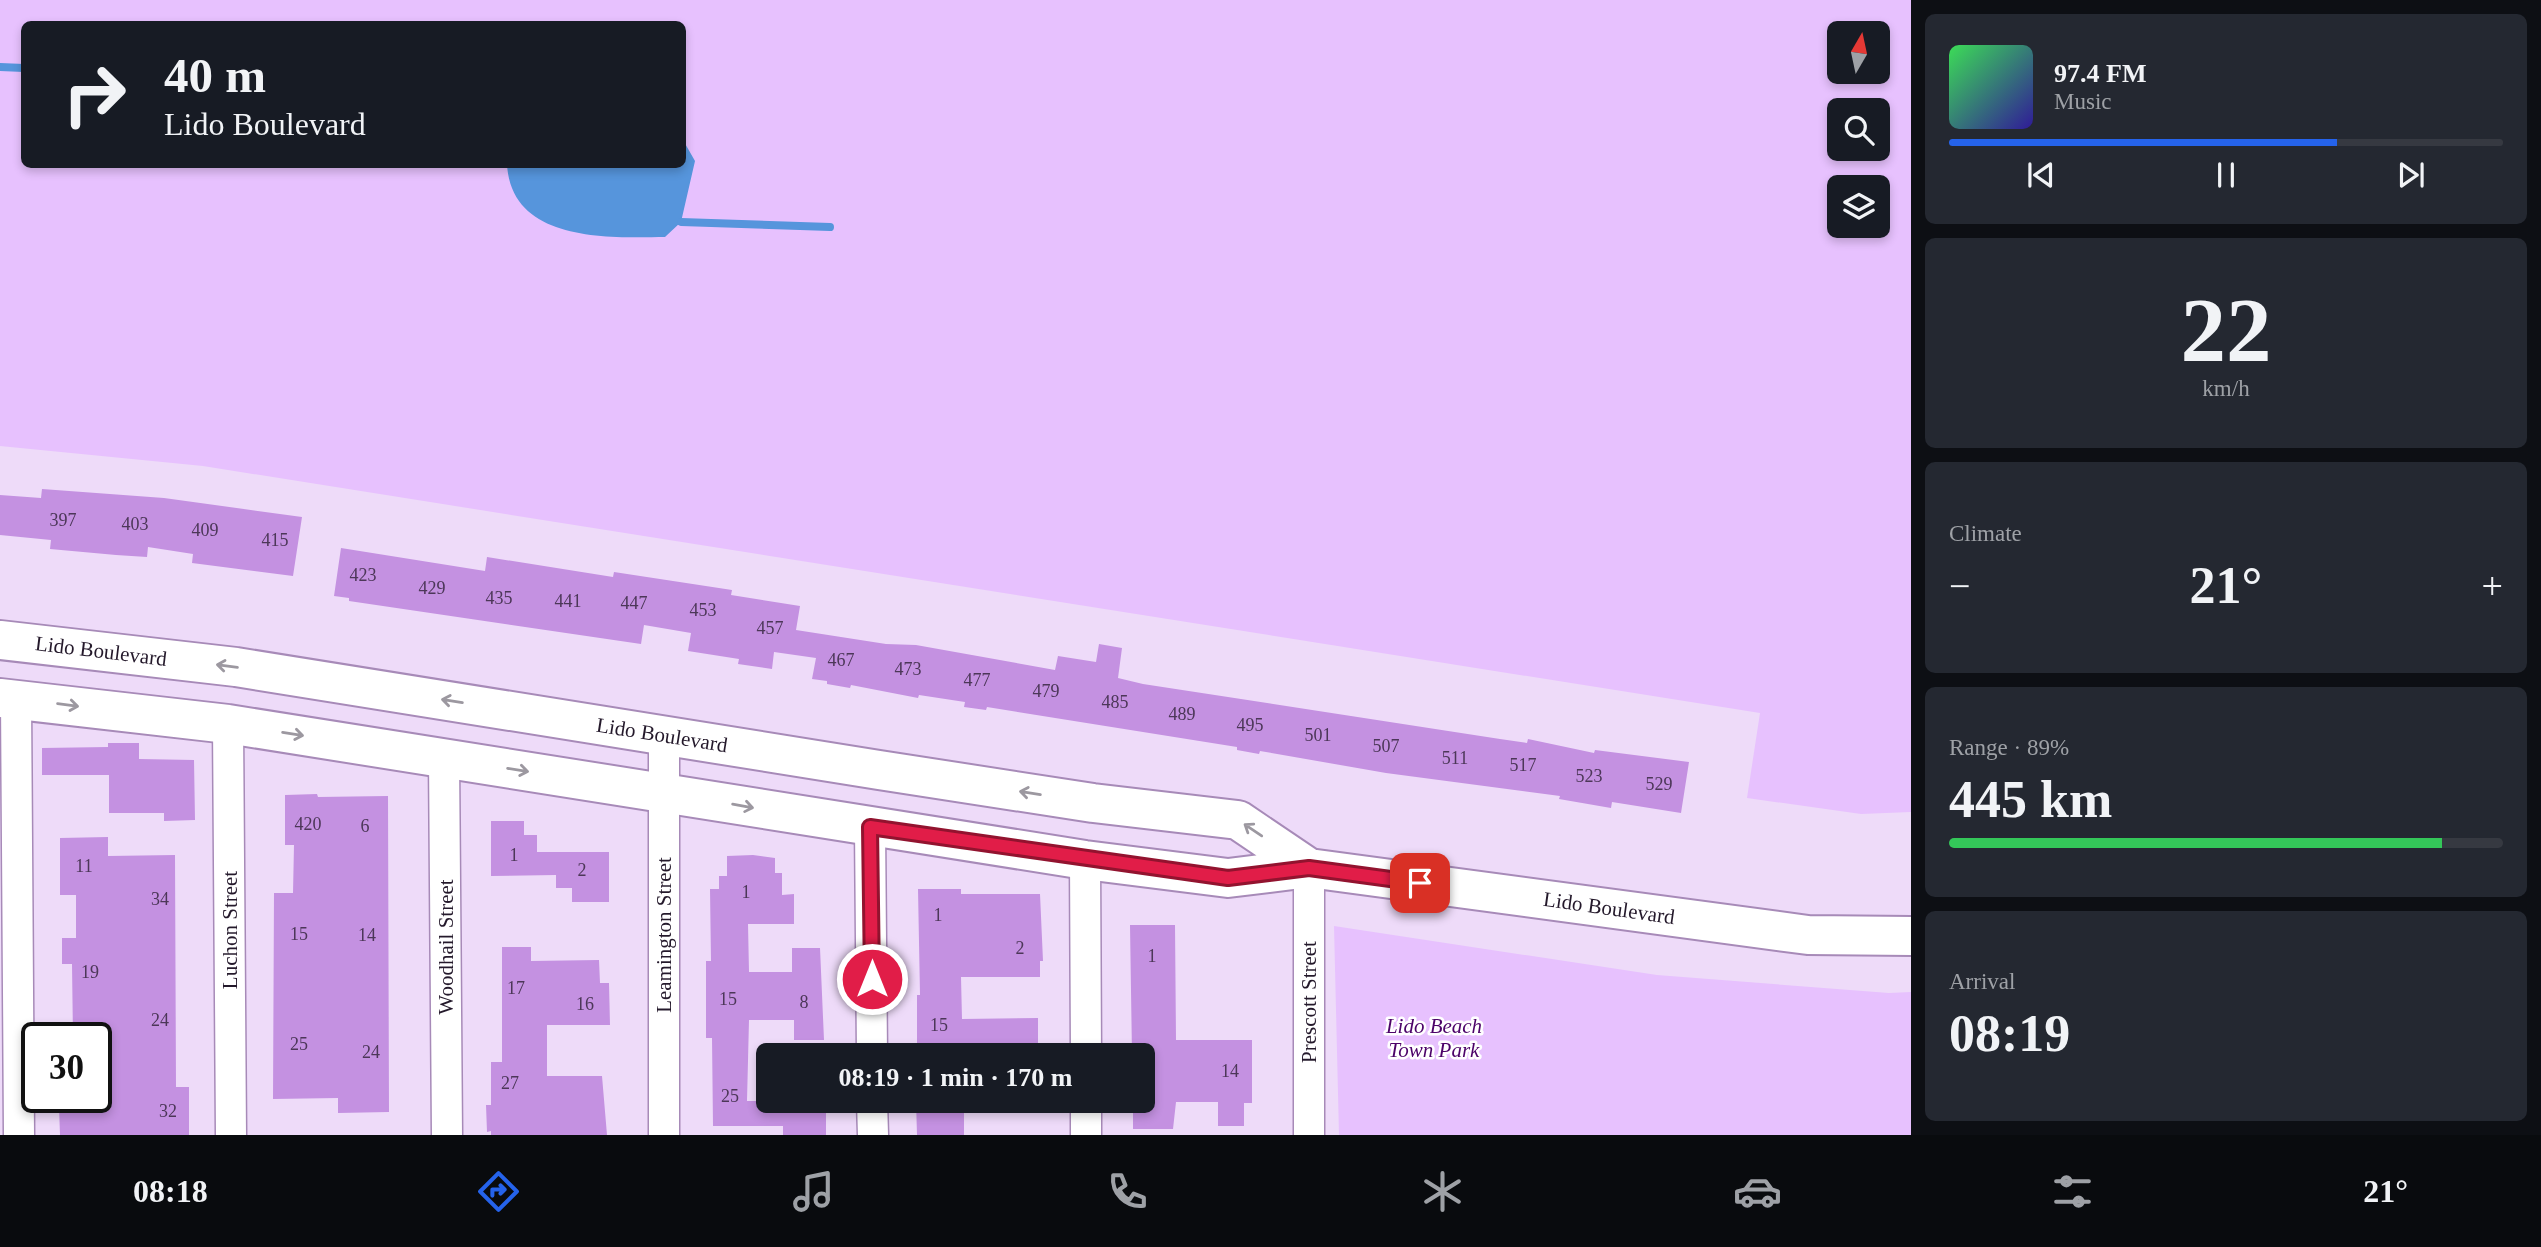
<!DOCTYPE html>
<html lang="en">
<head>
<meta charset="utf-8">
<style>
  body { margin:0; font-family:"Times New Roman",serif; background:#242831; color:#f1f3f6; height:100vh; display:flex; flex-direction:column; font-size:26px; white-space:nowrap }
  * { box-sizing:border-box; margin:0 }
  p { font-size:23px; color:#9ea1a6 }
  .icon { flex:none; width:38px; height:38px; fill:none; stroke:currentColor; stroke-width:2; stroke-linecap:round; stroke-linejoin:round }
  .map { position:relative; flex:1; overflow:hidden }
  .sheet { display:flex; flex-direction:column; gap:14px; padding:14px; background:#0d0f14; width:630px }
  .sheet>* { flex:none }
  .banner { position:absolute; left:21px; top:21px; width:665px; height:147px; border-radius:10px; box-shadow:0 4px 10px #0003; background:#171b24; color:#f1f3f6; overflow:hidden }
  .needle { width:46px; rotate:9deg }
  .buttons { position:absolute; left:1827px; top:21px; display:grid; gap:14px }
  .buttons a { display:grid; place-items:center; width:63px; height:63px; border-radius:10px; background:#171b24; box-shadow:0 4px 10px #0003; font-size:35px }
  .speed { position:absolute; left:21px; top:1022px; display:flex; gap:14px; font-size:35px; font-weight:700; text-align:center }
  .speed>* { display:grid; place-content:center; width:91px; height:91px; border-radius:50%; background:#171b24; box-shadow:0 4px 10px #0003; line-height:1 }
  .speed .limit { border:4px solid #111; border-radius:10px; background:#fff; color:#111 }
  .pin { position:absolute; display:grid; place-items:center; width:60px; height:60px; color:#fff; margin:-30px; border-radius:14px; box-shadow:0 4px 10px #0006 }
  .me { position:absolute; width:77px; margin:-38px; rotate:0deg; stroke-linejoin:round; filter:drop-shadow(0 0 5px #0008) }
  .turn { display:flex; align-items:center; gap:24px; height:147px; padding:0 28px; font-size:32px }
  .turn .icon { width:91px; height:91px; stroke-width:2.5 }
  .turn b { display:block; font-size:49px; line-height:60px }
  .big { font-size:52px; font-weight:700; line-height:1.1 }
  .sheet .tile { flex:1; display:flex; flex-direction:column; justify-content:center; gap:10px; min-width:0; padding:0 24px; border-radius:10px; background:#242831 }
  .sheet .dial { align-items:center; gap:0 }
  .dial b { font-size:91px; line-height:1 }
  .song { display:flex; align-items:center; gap:21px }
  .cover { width:84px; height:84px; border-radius:10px; background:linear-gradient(135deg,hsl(130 70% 55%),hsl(250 70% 35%)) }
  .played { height:7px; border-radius:4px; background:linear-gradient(90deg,#2563eb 70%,#363941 70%) }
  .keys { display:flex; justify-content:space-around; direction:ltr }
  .heat { display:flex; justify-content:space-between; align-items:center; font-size:38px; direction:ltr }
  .charge { height:10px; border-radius:5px; background:linear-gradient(90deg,#34c759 89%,#363941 0) }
  .trip { position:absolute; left:756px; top:1043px; width:399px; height:70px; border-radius:10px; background:#171b24; box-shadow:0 4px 10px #0003; font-weight:700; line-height:70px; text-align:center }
  .tab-bar { display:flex; height:112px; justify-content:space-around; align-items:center; background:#090b0e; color:#9ea1a6 }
  .tab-bar .icon { width:49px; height:49px }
  .tab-bar .selected { color:#2563eb }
  .tab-bar b { font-size:32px; color:#f1f3f6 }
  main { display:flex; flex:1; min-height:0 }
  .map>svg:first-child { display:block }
  .green { fill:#e7c1fe; fill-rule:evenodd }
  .water { fill:#5695dc }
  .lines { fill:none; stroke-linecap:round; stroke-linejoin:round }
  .stream { stroke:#5695dc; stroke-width:8 }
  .building { fill:#c491e1 }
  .minor-casing { stroke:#a78ab8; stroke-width:33 }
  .highway-casing { stroke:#a78ab8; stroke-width:42 }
  .minor { stroke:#fff; stroke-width:30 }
  .highway { stroke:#fff; stroke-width:38 }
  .oneway { stroke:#9c98a0 }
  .route-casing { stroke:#92132f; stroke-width:18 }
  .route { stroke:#e11d48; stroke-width:12 }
  .labels { text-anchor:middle; stroke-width:5; stroke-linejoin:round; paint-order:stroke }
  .number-label { font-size:18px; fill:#4c3758 }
  .street-label { font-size:21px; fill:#24192b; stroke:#fff }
  .park-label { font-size:21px; font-style:italic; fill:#4c0369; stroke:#fff }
</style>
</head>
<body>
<main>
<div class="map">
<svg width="1911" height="1135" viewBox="0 0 1911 1135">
  <rect width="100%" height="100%" fill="#eedbf9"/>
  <path class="green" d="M0,0H1911V812L1861,814L1747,798L1760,713L203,466L0,446ZM24,24H682V164H24ZM1839,33H1878V72H1839ZM1839,110H1878V149H1839ZM1839,187H1878V226H1839Z
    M1334,926L1657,975L1889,993L1911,992V1135H1339Z"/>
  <path class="water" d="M683,140L695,161L681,222L665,237C608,238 511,242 507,164H682Z"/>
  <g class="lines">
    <path class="stream" d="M0,67L24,68
      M681,222L830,227"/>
  </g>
  <path class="building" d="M42,489L164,498L302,517L293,576L192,563L193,554L148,547L147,557L116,555L50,549L51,540L0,535V495L41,498Z
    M341,548L485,571L487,557L613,577L614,572L732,590L731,595L800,606L796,630L886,644L916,645L1055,670L1058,656L1096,662L1099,644L1122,648L1118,678L1143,684L1500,739L1527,743L1528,739L1594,753L1595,750L1689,762L1681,813L1612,802L1611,808L1559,799L1560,796L1386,773L1260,751L1259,754L1237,750V747L987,707L986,710L964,707L965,702L919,695L918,698L851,685L850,688L827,684V681L812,679L816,658L774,652L772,669L738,664L739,659L688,651L691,633L644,625L641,644L349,601V598L334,596Z
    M108,743H139V759L194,760L195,820L164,821V813H109V775H42V748L108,747Z
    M317,794L318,797L388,796L389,1112L338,1113V1098L273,1099L274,893H293L294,845H285V795Z
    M491,821H524V835H537V852H609V902H572V888H556V875L491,876Z
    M108,837V856L175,855L176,1087H189V1135H60L59,1107L96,1106V1038H73L72,964H62V938H76V895H60V838Z
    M753,855L775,858V873H782V895L794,894V924H748L749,972H792V948H820L824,1040H794V1020H749L747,1101H826V1135H783V1126H713L712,1038H706V961H711L710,889H719V876H727V856Z
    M918,889H961V894H1040L1043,961H1040V977H961L962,1019L1038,1018V1055H917V995H920Z
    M1130,925H1175L1176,1040H1252V1103H1244V1126H1218V1102H1176L1173,1129H1133V1101H1143V1055H1132Z
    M502,947H531V961L599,960L600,983H609L610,1025H547V1076H602L607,1135H491V1131L487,1132L486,1105H491V1062H502Z
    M916,1101H964V1135H917Z"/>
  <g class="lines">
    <g class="minor-casing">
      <path id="minor" d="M16,699L19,1135
        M228,724L231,1135
        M664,735V1135
        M444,758L447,1135
        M870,827L872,1055
        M1085,860L1086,1055
        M1309,868V1135
        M872,1101L873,1135
        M1086,1101V1135"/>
    </g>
    <g class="highway-casing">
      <path id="highway" d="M0,640L236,667L879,770L1093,803L1238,820L1309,868
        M0,698L228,724L1085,860L1228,878L1309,868L1808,935L1911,936"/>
    </g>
    <use href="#minor" class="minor"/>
    <use href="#highway" class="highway"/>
  </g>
  <defs><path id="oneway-shaft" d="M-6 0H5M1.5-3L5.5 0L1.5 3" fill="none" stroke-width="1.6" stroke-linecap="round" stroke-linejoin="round" transform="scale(1.75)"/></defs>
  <g class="oneway">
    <use href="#oneway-shaft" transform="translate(227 666) rotate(-173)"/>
    <use href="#oneway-shaft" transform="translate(452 701) rotate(-171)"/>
    <use href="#oneway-shaft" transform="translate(68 705) rotate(7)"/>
    <use href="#oneway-shaft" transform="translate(293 734) rotate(9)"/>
    <use href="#oneway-shaft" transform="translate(518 770) rotate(9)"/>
    <use href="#oneway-shaft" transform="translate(1030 793) rotate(-171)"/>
    <use href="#oneway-shaft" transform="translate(743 806) rotate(10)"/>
    <use href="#oneway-shaft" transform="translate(1253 830) rotate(-146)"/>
  </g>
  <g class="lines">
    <g class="route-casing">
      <path id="route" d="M872,979L870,827L1228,878L1309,868L1420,883"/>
    </g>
    <use href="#route" class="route"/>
  </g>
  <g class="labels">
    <g class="number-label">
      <text x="63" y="526">397</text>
      <text x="135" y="530">403</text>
      <text x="205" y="536">409</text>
      <text x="275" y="546">415</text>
      <text x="363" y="581">423</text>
      <text x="432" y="594">429</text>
      <text x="499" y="604">435</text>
      <text x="568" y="607">441</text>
      <text x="634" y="609">447</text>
      <text x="703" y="616">453</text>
      <text x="770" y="634">457</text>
      <text x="841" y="666">467</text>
      <text x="908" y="675">473</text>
      <text x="977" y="686">477</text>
      <text x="1046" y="697">479</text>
      <text x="1115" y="708">485</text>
      <text x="1182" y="720">489</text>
      <text x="1250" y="731">495</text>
      <text x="1318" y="741">501</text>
      <text x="1386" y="752">507</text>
      <text x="1455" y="764">511</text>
      <text x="1523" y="771">517</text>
      <text x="1589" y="782">523</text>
      <text x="1659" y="790">529</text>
      <text x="308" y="830">420</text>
      <text x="365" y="832">6</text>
      <text x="514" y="861">1</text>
      <text x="84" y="872">11</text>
      <text x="582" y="876">2</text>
      <text x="746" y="898">1</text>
      <text x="160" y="905">34</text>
      <text x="938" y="921">1</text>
      <text x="299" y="940">15</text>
      <text x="367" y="941">14</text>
      <text x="1020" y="954">2</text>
      <text x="1152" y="962">1</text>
      <text x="90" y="978">19</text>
      <text x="516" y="994">17</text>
      <text x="728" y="1005">15</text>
      <text x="804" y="1008">8</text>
      <text x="585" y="1010">16</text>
      <text x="160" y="1026">24</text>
      <text x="939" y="1031">15</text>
      <text x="299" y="1050">25</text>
      <text x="371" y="1058">24</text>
      <text x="1230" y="1077">14</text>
      <text x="510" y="1089">27</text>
      <text x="730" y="1102">25</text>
      <text x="168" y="1117">32</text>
    </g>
    <g class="street-label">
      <text transform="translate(101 651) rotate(7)" y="7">Lido Boulevard</text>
      <text transform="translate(662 735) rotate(9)" y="7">Lido Boulevard</text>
      <text transform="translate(1609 908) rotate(8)" y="7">Lido Boulevard</text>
      <text transform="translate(230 930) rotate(-90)" y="7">Luchon Street</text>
      <text transform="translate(664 935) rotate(-90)" y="7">Leamington Street</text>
      <text transform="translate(446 947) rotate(-90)" y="7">Woodhail Street</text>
      <text transform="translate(1309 1002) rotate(-90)" y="7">Prescott Street</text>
    </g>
    <g class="park-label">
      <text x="1434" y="1033">Lido Beach<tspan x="1434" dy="24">Town Park</tspan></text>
    </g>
  </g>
</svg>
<div class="buttons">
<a><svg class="needle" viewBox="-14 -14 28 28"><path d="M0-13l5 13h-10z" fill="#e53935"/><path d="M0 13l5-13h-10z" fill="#9ea1a6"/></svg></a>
<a><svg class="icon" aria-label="search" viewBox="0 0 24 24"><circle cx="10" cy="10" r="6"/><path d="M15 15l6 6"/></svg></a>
<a><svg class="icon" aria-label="layers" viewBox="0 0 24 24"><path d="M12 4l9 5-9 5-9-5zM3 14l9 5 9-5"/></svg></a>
</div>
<div class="speed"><div class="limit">30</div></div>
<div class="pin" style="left:1420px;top:883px;background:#d93025"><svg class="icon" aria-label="arrive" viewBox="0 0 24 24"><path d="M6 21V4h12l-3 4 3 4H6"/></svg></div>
<svg class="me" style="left:872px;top:979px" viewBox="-20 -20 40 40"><circle r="17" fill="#e11d48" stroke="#fff" stroke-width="3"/><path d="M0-11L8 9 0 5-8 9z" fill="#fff"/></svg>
<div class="trip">08:19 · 1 min · 170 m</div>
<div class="banner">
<div class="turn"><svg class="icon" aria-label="right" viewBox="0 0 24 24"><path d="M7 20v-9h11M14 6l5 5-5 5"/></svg><div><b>40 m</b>Lido Boulevard</div></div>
</div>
</div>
<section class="sheet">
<div class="tile">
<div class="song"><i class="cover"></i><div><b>97.4 FM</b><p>Music</p></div></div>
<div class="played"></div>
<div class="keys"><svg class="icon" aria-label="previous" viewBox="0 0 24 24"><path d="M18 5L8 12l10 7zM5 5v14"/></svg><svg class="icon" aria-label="pause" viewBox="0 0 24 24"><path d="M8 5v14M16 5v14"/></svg><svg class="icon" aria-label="next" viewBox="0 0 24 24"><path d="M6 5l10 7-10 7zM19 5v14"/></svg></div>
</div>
<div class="tile dial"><b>22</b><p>km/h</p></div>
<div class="tile"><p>Climate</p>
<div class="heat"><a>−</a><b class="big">21°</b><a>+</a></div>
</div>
<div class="tile"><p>Range · 89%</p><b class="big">445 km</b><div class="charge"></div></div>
<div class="tile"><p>Arrival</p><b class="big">08:19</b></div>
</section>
</main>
<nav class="tab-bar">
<b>08:18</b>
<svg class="icon selected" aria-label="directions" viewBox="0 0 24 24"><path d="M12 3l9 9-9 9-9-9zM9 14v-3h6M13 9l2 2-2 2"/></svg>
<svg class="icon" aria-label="music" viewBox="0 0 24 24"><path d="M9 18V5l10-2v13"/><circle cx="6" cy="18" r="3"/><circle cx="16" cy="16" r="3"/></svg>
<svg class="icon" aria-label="phone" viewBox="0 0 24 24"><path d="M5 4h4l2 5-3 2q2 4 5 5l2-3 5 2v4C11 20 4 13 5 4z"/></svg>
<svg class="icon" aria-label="climate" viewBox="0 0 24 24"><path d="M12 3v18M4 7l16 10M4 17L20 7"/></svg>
<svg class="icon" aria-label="car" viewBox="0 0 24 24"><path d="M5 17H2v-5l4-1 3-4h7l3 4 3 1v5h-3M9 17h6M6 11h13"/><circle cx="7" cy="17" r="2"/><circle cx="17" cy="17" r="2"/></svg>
<svg class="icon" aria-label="filters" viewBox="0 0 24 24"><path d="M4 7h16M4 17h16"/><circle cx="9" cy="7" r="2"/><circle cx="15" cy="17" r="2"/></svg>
<b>21°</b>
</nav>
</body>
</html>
